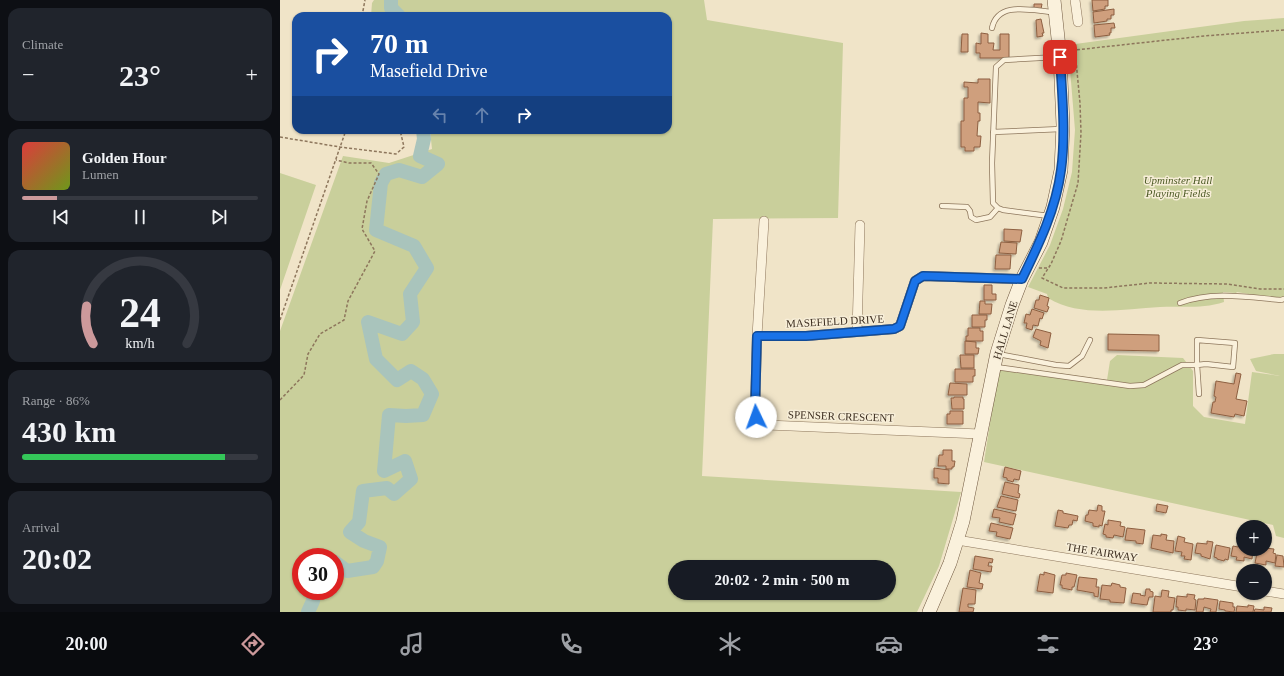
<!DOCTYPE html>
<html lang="en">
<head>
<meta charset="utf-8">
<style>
  body { margin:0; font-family:Georgia,serif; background:#20242c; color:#f1f3f6; height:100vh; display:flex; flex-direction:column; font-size:15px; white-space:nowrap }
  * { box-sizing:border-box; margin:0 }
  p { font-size:13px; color:#9ea1a6 }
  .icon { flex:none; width:22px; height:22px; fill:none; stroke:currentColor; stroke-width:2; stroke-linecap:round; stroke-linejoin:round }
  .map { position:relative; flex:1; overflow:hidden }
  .panel { display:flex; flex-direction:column; gap:8px; padding:8px; background:#0d0f14; width:280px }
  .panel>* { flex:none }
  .hud { position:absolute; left:12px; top:12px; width:380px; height:122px; border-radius:12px; box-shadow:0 1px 3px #0004; background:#1a4fa0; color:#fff; overflow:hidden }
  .controls { position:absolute; left:956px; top:520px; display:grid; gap:8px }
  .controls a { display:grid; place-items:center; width:36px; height:36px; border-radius:50%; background:#171b24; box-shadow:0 1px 3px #0004; font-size:20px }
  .speed { position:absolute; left:12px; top:548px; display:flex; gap:8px; font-size:20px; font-weight:700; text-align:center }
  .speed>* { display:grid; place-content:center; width:52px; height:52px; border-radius:50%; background:#171b24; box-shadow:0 1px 3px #0004; line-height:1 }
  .speed .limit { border:6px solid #d22; background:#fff; color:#111 }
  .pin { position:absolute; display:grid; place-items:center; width:34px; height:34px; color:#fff; margin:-17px; border-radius:8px; box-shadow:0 2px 6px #0006 }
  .me { position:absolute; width:44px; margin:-22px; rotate:357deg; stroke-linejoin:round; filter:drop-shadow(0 0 3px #0008) }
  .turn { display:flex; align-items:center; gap:14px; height:84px; padding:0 12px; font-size:18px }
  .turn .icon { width:52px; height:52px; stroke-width:2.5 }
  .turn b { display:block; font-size:28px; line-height:34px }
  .lanes { display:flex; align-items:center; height:38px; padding:0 12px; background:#0003; justify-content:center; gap:20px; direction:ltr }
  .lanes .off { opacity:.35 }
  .big { font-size:30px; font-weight:700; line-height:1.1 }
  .panel .card { flex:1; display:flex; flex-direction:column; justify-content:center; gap:6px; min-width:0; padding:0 14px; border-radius:12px; background:#20242c }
  .panel .dial { align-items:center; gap:0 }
  .dial svg { height:104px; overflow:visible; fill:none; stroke:#363941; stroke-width:7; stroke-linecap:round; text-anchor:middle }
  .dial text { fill:#f1f3f6; stroke:none }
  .song { display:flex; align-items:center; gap:12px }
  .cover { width:48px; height:48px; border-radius:6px; background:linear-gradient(135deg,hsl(0 70% 55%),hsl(80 70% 35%)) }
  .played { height:4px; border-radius:2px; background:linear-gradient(90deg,#cc999b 15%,#363941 15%) }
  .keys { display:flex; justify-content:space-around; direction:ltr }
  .heat { display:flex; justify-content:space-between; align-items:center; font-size:22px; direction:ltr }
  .charge { height:6px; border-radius:3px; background:linear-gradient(90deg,#34c759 86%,#363941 0) }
  .trip { position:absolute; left:388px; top:560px; width:228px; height:40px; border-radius:20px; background:#171b24; box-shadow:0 1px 3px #0004; font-weight:700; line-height:40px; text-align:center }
  .tab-bar { display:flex; height:64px; justify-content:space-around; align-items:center; background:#090b0e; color:#9ea1a6 }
  .tab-bar .icon { width:28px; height:28px }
  .tab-bar .on { color:#cc999b }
  .tab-bar b { font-size:18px; color:#f1f3f6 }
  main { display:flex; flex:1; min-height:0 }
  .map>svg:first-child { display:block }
  .green { fill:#c9cf9b; fill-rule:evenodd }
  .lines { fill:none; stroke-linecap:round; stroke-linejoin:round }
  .river { stroke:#a9c4bc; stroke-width:14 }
  .building { fill:#cf9f7d; stroke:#8d5f41; filter:url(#shadow) }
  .lane-casing { stroke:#8d765c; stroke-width:6 }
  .street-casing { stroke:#8d765c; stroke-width:10 }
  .secondary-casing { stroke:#6f573f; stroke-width:14 }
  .path { stroke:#8d765c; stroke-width:1.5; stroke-dasharray:3 2; stroke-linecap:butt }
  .lane { stroke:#faf1dc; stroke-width:4.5 }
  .street { stroke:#faf1dc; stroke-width:9 }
  .secondary { stroke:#faf1dc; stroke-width:13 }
  .route-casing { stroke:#114b97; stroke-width:10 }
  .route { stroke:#1a73e8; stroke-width:7 }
  .labels { text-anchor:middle; stroke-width:3; stroke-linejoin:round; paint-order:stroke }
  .park-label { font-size:11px; font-style:italic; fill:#4d5a26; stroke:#f7eed8 }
  .street-label { font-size:11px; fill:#3d2e20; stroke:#f7eed8 }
</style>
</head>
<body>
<main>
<section class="panel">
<div class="card"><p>Climate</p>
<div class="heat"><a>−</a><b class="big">23°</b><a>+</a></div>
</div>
<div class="card">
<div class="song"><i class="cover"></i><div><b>Golden Hour</b><p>Lumen</p></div></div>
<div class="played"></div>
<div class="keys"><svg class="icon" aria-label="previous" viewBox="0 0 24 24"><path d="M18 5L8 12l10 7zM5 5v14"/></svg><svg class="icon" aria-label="pause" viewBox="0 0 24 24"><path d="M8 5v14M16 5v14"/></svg><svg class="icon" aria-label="next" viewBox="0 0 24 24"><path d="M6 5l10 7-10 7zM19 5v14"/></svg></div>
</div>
<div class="card dial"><svg viewBox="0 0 100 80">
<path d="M14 69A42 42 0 1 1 86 69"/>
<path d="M14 69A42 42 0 0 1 9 40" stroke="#cc999b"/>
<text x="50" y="56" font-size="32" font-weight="700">24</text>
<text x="50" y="72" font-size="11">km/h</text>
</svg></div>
<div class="card"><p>Range · 86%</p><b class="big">430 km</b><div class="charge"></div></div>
<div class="card"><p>Arrival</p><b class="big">20:02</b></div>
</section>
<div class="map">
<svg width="1004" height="612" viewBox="0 0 1004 612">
  <defs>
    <filter id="shadow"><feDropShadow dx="-2" dy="2" stdDeviation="1" flood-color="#0004"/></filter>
  </defs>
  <rect width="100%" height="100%" fill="#f0e4c8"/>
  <path class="green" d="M94,0H424L427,20L563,43L558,218L433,219L422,476L681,492L659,566L637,612H0V331L63,156L109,163L152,149L150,130H388V16H91L92,3ZM21,557H55V591H21ZM395,567H609V593H395Z
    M1004,18V300L957,292L956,293L943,292L944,302C923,309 902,306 880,307C843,309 801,318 768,298L767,294L748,287L770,245L783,209L792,172L795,130L788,45L964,21Z
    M0,173L36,185L0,290Z
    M994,354H1004V538L996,536L993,525L704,462L719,365L827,380L830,361L837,355L903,358L913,371V406L924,417L965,424L972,372L1000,376L976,371L970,359Z"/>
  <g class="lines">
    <path class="river" d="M111,0V8L119,16
      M55,562L67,571L93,567L97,561L100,547L84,541L70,532L79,522L83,491L107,488L114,494L131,479L125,461L104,471L109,415L126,416L143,415L152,394L143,379L131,371L117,380L96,359L88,322L122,334L133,322L130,294L147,268L134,246L96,230L101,183L106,174L119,170L142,177L158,164L140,156L144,139L143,130
      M28,612L33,601L34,591"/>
  </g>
  <path class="building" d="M812,0H828V6H825V9L813,11Z
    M754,4H762L761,9H754Z
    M834,9V15H831V19H827V21L814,23L813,12Z
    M761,19L764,33H762L763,36L757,37L756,20Z
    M834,23L835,28H831V33H829L830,35L815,37L814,25Z
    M701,33L708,34V43H714L713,50H720V34H729V58H700V53H696V43L701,44Z
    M682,34H688V52H681Z
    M698,79H710V103L698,102V113H700V121H698L697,136H701L700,147H694V151H685V147H681V121H684V98H688V87H684V82L698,83Z
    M724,229L742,230L740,242L724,241Z
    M721,242L737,243L736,254L719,253Z
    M716,255H731L730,269H715Z
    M704,285H712V294H716V300H704Z
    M760,295L769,298L767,306L769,307L767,312L754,308L756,300H759Z
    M700,301H705V304H712L711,314H699Z
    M752,309L764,313L762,319L760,318L758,326L753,325L752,330L746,328L747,323H744L746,314L750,315Z
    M692,315H707V320H705V327H692Z
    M688,328H700V331H703V341H686V336H688Z
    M756,329L771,333L768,348L760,345L761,341L753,337Z
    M828,334L879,335V351L828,350Z
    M685,341L696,342V348H699L698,354H685Z
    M680,355H694V368H681Z
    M675,369H695V376H693V382H675Z
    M956,373L961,374L956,399L967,401L964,416L955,414L954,417L931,413L933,402H935L936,397L934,396L936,381L954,384Z
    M670,383L687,384V395H668Z
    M674,397H683V399H684V409H672L671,398H674Z
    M670,411H683V424H667V414H670Z
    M663,450H672V461H675L674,467H672V469H666V466H658L659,455H663Z
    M725,467L741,471L739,480L734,479L733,482L727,480V478L723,477Z
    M654,468L669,470V484L658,483V478H654Z
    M725,482L739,485L738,493L740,494L739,498L722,494Z
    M721,496L738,500L736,511L717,507Z
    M877,504L888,506L886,513L876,511Z
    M818,505L822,506V511H825L822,526L819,525V527L813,526V523L805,521L806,515H808L809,510L817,511Z
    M714,509L736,514L733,525L719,522L720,518L712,517Z
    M778,510L783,511V513L798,516L797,521L793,520L792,525H789L788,528L775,526Z
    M828,520L841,522L840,526L845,527L843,537L834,535L833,538L826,537V535L823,534L825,524L828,525Z
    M711,523L733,528L730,539L716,536L717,532L709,531Z
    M847,528L865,530L863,544L856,543V541L845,540Z
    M881,534L887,535L886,540L894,541L893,553L871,548L873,535L881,536Z
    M898,536L905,538L904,542L913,544L911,560L904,559L905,556H901L902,552L895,551Z
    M927,541L933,542L930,559L921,556V554L915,553L917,543L927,544Z
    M959,543L963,544V549H973L972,559L964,557V561L956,560L957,557L951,556L953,546L958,547Z
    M936,545L950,548L948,560L945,559L944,561L937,559V558L934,557Z
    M985,548L994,549L993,553L996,554L995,563L986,561V565L975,563L977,553H980V549H985Z
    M997,555L1003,556L1004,567L995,566Z
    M695,556L713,559L712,563L709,562L708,566H712L711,572L693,569Z
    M690,570L701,573L699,583L703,584L702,589L687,587Z
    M764,572L775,575L773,593L757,591L760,574L764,575Z
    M786,573L797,575L794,587H792V590L782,588V585H780L782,575H786Z
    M799,577L817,579L816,587H819L818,597L814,596V593L797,590Z
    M832,583L840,585V587L846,588L844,603L830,602V600L820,599L822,585L831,586Z
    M683,588L696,590L695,604H688V607L694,608L693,612H679Z
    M866,589H870V591L873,592V597H869L867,605L851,603L853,593L861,594L860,595L865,596Z
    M882,590L889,591L888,597L895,598L893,610H891V612H873L875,596L881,597Z
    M907,594L915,595L914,599L916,600L915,610L906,609V611L898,610V607H896L897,596L907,597Z
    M924,598L938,600L936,612H930L931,609L924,607L923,612H916L918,599H924Z
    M940,601L953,603V607H955L954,612L945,611V610L939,609Z
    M968,605L974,606L973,612H956L957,606L968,607Z
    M984,607L992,608L991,612H974L975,609L984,610Z"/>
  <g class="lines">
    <g class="lane-casing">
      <path id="lane" d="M712,28C718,0 753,11 774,12
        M713,132L781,129
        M662,206L687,207L690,211L691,217L696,220L710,217L718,208
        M769,216L723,210L718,208L713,203L712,163L716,67L724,60L778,57
        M900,303C932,291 967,297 1001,300L1004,299
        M917,340L955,343L953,367L926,364L917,365Z
        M718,354L776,365L789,366L802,356L810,340
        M716,367L850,386L864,385L902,365H917L919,394"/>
    </g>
    <g class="street-casing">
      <path id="street" d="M795,0L798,22
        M484,221L477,336L475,411C477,419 480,422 487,425L700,434
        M577,332L580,225
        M477,336H526L614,329L620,326L635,281L643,276L742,279
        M677,540L963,587
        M985,591L1004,594"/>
    </g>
    <g class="secondary-casing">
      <path id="secondary" d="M649,612L670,563L683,521L717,353L732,305L742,279L761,242L773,207L781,170L783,125L780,57L774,0"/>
    </g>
    <path class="path" d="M82,16L85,0
      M1004,30L924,36L795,50L800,103L801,133L798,183L781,241L771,264L762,278L783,288H824L870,283L947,284L980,289H1004
      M0,137L60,147L116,154L124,147L120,130
      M759,268H767
      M0,320L66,130
      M0,400L24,375L28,354L40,334L64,320L68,301L95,251L82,229L87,201L99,174L91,163H69L56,160"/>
    <use href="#lane" class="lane"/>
    <use href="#street" class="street"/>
    <use href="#secondary" class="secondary"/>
  </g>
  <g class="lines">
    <g class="route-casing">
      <path id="route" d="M476,417L475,411L477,336H526L614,329L620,326L635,281L643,276L742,279C759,244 776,209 781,170C786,135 782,93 780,57"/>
    </g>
    <use href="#route" class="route"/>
  </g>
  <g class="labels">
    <g class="park-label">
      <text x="898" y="184">Upminster Hall<tspan x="898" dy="13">Playing Fields</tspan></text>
    </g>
    <g class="street-label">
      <text transform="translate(555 321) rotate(-3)" y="4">MASEFIELD DRIVE</text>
      <text transform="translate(725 330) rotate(-73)" y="4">HALL LANE</text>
      <text transform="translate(561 416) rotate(2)" y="4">SPENSER CRESCENT</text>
      <text transform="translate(822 552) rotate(9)" y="4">THE FAIRWAY</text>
    </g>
  </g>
</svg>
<div class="controls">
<a>+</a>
<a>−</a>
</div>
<div class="speed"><div class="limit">30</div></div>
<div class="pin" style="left:780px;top:57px;background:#d93025"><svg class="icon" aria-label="arrive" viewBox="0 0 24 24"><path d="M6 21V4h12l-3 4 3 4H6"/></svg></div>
<svg class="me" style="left:476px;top:417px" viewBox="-20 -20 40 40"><circle r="19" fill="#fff"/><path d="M0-13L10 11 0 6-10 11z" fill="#1a73e8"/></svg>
<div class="trip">20:02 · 2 min · 500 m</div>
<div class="hud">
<div class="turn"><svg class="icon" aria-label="right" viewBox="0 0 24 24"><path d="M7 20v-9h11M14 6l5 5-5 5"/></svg><div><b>70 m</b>Masefield Drive</div></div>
<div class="lanes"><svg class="icon off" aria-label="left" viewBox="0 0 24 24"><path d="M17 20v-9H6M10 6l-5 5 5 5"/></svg><svg class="icon off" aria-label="ahead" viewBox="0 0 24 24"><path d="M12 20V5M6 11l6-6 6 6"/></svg><svg class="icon" aria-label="right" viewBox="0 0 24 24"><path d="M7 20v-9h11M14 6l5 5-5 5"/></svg></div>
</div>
</div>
</main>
<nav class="tab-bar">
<b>20:00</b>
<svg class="icon on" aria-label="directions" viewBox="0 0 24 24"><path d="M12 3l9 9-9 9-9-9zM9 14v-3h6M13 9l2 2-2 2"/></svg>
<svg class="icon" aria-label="music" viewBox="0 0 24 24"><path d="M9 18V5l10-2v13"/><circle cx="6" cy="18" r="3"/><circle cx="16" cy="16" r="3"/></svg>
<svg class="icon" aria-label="phone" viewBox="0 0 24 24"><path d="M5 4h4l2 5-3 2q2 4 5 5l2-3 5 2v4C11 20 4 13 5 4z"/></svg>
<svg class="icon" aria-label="climate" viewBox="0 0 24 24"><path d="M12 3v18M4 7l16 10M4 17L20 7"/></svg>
<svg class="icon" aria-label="car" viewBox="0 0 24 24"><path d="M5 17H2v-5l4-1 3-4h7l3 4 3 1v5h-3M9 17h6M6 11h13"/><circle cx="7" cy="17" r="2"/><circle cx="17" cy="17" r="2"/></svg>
<svg class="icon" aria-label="filters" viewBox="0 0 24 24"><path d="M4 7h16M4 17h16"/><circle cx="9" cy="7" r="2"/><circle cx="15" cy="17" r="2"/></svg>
<b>23°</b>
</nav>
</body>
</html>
